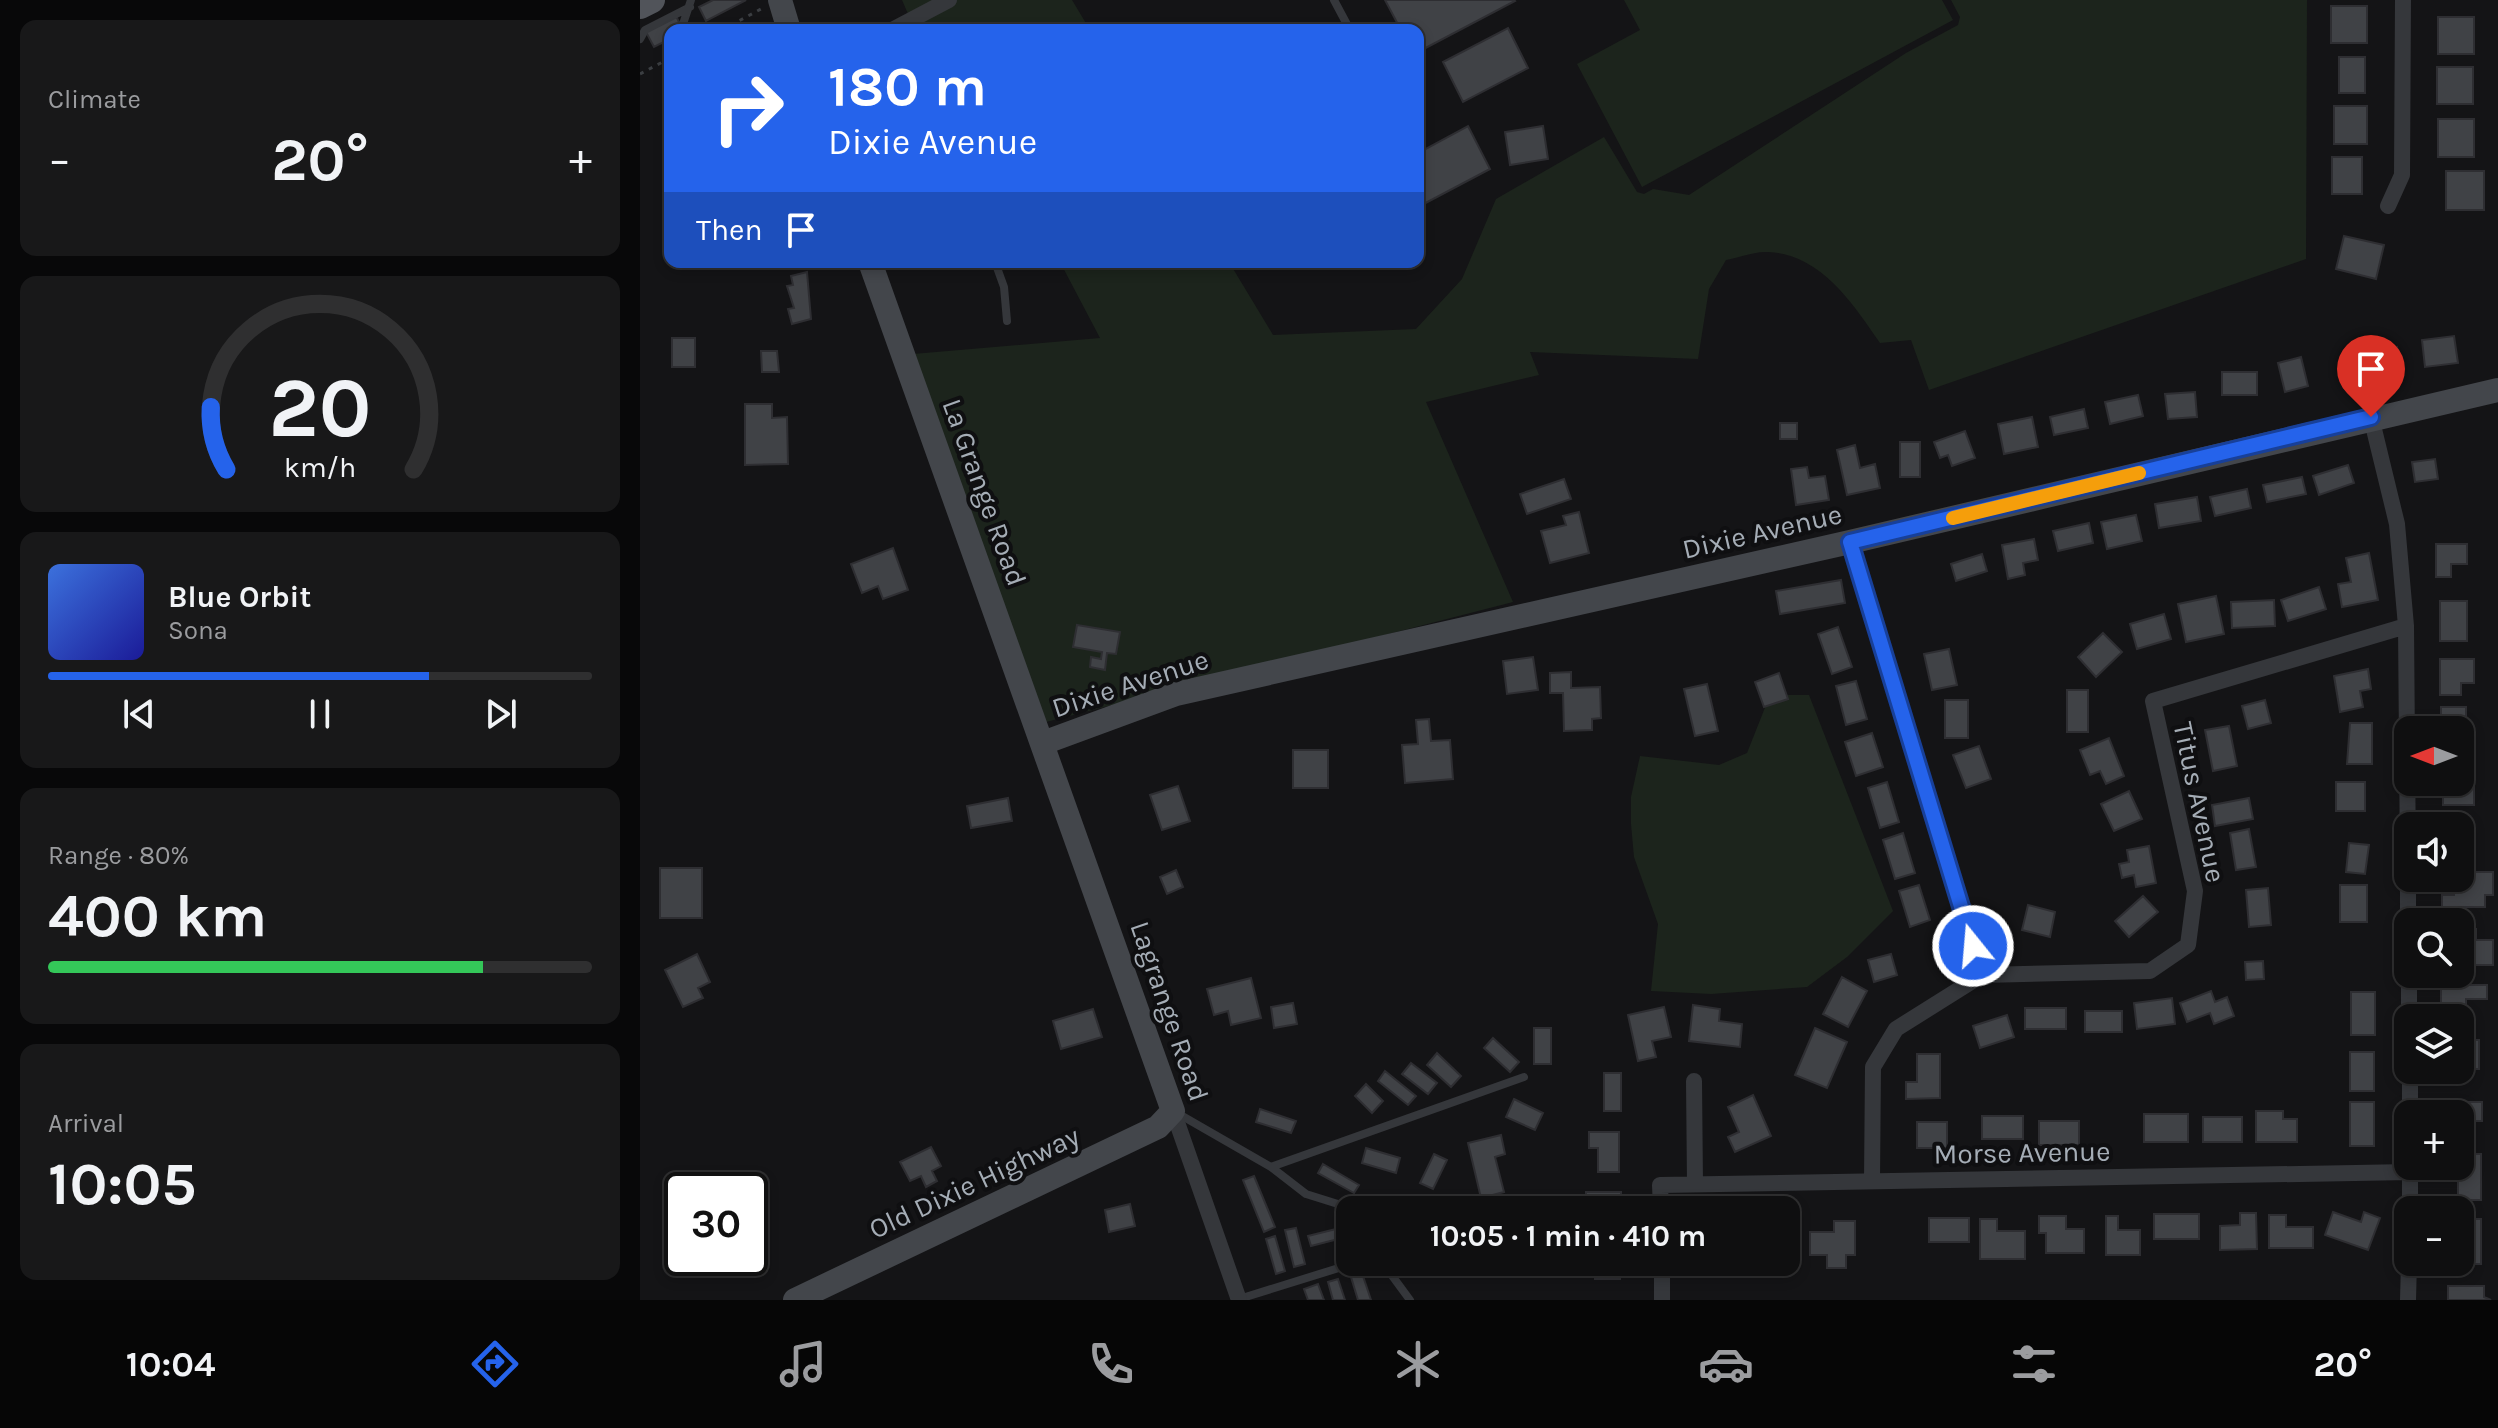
<!DOCTYPE html>
<html lang="en">
<head>
<meta charset="utf-8">
<style>
  body { margin:0; font-family:Karla,sans-serif; background:#181819; color:#f1f3f6; height:100vh; display:flex; flex-direction:column; font-size:30px; white-space:nowrap }
  * { box-sizing:border-box; margin:0 }
  p { font-size:26px; color:#9b9c9f }
  .icon { flex:none; width:44px; height:44px; fill:none; stroke:currentColor; stroke-width:2; stroke-linecap:round; stroke-linejoin:round }
  .map { position:relative; flex:1; overflow:hidden }
  .details { display:flex; flex-direction:column; gap:20px; padding:20px; background:#080809; width:640px }
  .details>* { flex:none }
  .hud { position:absolute; left:24px; top:24px; width:760px; height:244px; border-radius:16px; box-shadow:0 4px 12px #0003,0 0 0 2px #2f2f30; background:#2563eb; color:#fff; overflow:hidden }
  .needle { width:52px; rotate:270deg }
  .buttons { position:absolute; left:1754px; top:716px; display:grid; gap:16px }
  .buttons a { display:grid; place-items:center; width:80px; height:80px; border-radius:16px; background:#0f0f10; box-shadow:0 4px 12px #0003,0 0 0 2px #2f2f30; font-size:40px }
  .speed { position:absolute; left:24px; top:1172px; display:flex; gap:16px; font-size:40px; font-weight:700; text-align:center }
  .speed>* { display:grid; place-content:center; width:104px; height:104px; border-radius:50%; background:#0f0f10; box-shadow:0 4px 12px #0003,0 0 0 2px #2f2f30; line-height:1 }
  .speed .limit { border:4px solid #111; border-radius:12px; background:#fff; color:#111 }
  .pin { position:absolute; display:grid; place-items:center; width:68px; height:68px; color:#fff; margin:-82px -34px; border-radius:50% 50% 50% 0; rotate:-45deg; box-shadow:0 0 8px #0007 }
  .pin .icon { rotate:45deg }
  .me { position:absolute; width:88px; margin:-44px; rotate:343deg; stroke-linejoin:round; filter:drop-shadow(0 0 6px #0008) }
  .turn { display:flex; align-items:center; gap:28px; height:168px; padding:0 32px; font-size:36px }
  .turn .icon { width:104px; height:104px; stroke-width:2.5 }
  .turn b { display:block; font-size:56px; line-height:68px }
  .then { display:flex; align-items:center; height:76px; padding:0 32px; background:#0003; gap:16px; font-size:30px }
  .big { font-size:60px; font-weight:700; line-height:1.1 }
  .details .tile { flex:1; display:flex; flex-direction:column; justify-content:center; gap:12px; min-width:0; padding:0 28px; border-radius:16px; background:#181819 }
  .details .dial { align-items:center; gap:0 }
  .dial svg { height:208px; overflow:visible; fill:none; stroke:#2f2f30; stroke-width:7; stroke-linecap:round; text-anchor:middle }
  .dial text { fill:#f1f3f6; stroke:none }
  .song { display:flex; align-items:center; gap:24px }
  .cover { width:96px; height:96px; border-radius:12px; background:linear-gradient(135deg,hsl(220 70% 55%),hsl(240 70% 35%)) }
  .played { height:8px; border-radius:4px; background:linear-gradient(90deg,#2563eb 70%,#2f2f30 70%) }
  .keys { display:flex; justify-content:space-around; direction:ltr }
  .heat { display:flex; justify-content:space-between; align-items:center; font-size:44px; direction:ltr }
  .charge { height:12px; border-radius:6px; background:linear-gradient(90deg,#34c759 80%,#2f2f30 0) }
  .trip { position:absolute; left:696px; top:1196px; width:464px; height:80px; border-radius:16px; background:#0f0f10; box-shadow:0 4px 12px #0003,0 0 0 2px #2f2f30; font-weight:700; line-height:80px; text-align:center }
  .dock { display:flex; height:128px; justify-content:space-around; align-items:center; background:#060606; color:#9b9c9f }
  .dock .icon { width:56px; height:56px }
  .dock .selected { color:#2563eb }
  .dock b { font-size:36px; color:#f1f3f6 }
  main { display:flex; flex:1; min-height:0 }
  .map>svg:first-child { display:block }
  .green { fill:#1c241c }
  .building { fill:#404246; stroke:#2e2e32; stroke-width:2 }
  .lines { fill:none; stroke-linecap:round; stroke-linejoin:round }
  .path { stroke:#3b3e42; stroke-width:3; stroke-dasharray:4 6; stroke-linecap:butt }
  .lane { stroke:#35373b; stroke-width:8 }
  .street { stroke:#35373b; stroke-width:16 }
  .secondary { stroke:#43464b; stroke-width:24 }
  .primary { stroke:#51545a; stroke-width:26 }
  .route-casing { stroke:#184099; stroke-width:20 }
  .route { stroke:#2563eb; stroke-width:14 }
  .slow { stroke:#f59e0b; stroke-width:14 }
  .labels { text-anchor:middle; stroke-width:8; stroke-linejoin:round; paint-order:stroke }
  .street-label { font-size:28px; fill:#a5adb6; stroke:#0f0f11 }
</style>
</head>
<body>
<main>
<section class="details">
<div class="tile"><p>Climate</p>
<div class="heat"><a>−</a><b class="big">20°</b><a>+</a></div>
</div>
<div class="tile dial"><svg viewBox="0 0 100 80">
<path d="M14 69A42 42 0 1 1 86 69"/>
<path d="M14 69A42 42 0 0 1 8 45" stroke="#2563eb"/>
<text x="50" y="56" font-size="32" font-weight="700">20</text>
<text x="50" y="72" font-size="11">km/h</text>
</svg></div>
<div class="tile">
<div class="song"><i class="cover"></i><div><b>Blue Orbit</b><p>Sona</p></div></div>
<div class="played"></div>
<div class="keys"><svg class="icon" aria-label="previous" viewBox="0 0 24 24"><path d="M18 5L8 12l10 7zM5 5v14"/></svg><svg class="icon" aria-label="pause" viewBox="0 0 24 24"><path d="M8 5v14M16 5v14"/></svg><svg class="icon" aria-label="next" viewBox="0 0 24 24"><path d="M6 5l10 7-10 7zM19 5v14"/></svg></div>
</div>
<div class="tile"><p>Range · 80%</p><b class="big">400 km</b><div class="charge"></div></div>
<div class="tile"><p>Arrival</p><b class="big">10:05</b></div>
</section>
<div class="map">
<svg width="1858" height="1300" viewBox="0 0 1858 1300">
  <rect width="100%" height="100%" fill="#141416"/>
  <path class="green" d="M262,0H432L450,30H275Z
    M984,0H1302L1313,20L1002,187L937,64L1000,30Z
    M1311,0H1667L1666,259L1289,390L1271,340L1240,343C1213,304 1181,254 1128,252C1115,251 1099,258 1086,260L1069,289L1058,359L890,352L899,375L786,402L873,602L406,722L273,354L460,338L420,262H589L633,335L776,329L822,279L856,199L964,137L997,192L1004,194L1013,189L1049,195L1266,53L1318,25L1320,17Z
    M1130,695H1169L1253,911L1207,957L1167,987L1071,994L1011,991L1018,924L994,857L991,824V797L1000,756L1079,765L1107,753Z"/>
  <path class="building" d="M73,0H106L66,21L59,7Z
    M745,0H874L875,1L778,52V30H761Z
    M1691,6H1727V43H1691Z
    M36,16L43,30H30V39L14,47L6,32Z
    M1798,17H1834V54H1798Z
    M868,28L888,68L823,102L803,62Z
    M1699,57H1725V93H1699Z
    M1797,67H1833V104H1797Z
    M1694,106H1727V144H1694Z
    M1798,119H1834V157H1798Z
    M828,126L850,169L778,207V153Z
    M903,126L908,159L870,165L865,132Z
    M1692,157H1722V194H1692Z
    M1806,171H1844V210H1806Z
    M1704,236L1744,245L1736,279L1696,269Z
    M167,272L171,319L152,324L148,309L154,308L147,286L153,285L151,276Z
    M1814,336L1818,363L1785,367L1782,340Z
    M32,338H55V367H32Z
    M1757,347L1762,369L1732,376L1727,354Z
    M121,351H137L139,372H122Z
    M1661,357L1668,386L1645,392L1638,363Z
    M1582,372H1617V395H1582Z
    M1555,392L1557,417L1528,419L1525,394Z
    M1498,395L1503,416L1470,424L1465,402Z
    M105,404H132V418L147,417L148,464L105,465Z
    M1444,409L1448,428L1414,435L1410,417Z
    M1392,417L1398,447L1364,454L1358,424Z
    M1140,423H1157V439H1140Z
    M1325,431L1335,458L1312,466L1308,455L1300,458L1294,442Z
    M1260,442H1280V477H1260Z
    M1215,445L1220,468L1235,464L1240,488L1207,495L1197,450Z
    M1795,459L1798,479L1775,482L1772,462Z
    M1708,465L1714,483L1679,495L1673,476Z
    M1167,467L1169,478L1185,476L1189,500L1156,505L1151,469Z
    M1662,477L1666,494L1627,502L1623,485Z
    M924,479L931,499L887,514L880,494Z
    M1607,489L1611,508L1575,516L1570,497Z
    M1557,497L1561,521L1519,528L1515,504Z
    M939,512L949,553L910,563L901,531L926,525L923,516Z
    M1496,515L1502,541L1467,549L1461,522Z
    M1449,523L1453,543L1418,551L1413,531Z
    M1394,539L1398,560L1383,563L1385,575L1368,579L1362,545Z
    M1796,544H1827V564H1811V577H1796Z
    M253,548L268,590L243,599L238,586L222,593L211,564Z
    M1729,553L1738,600L1702,607L1698,584L1711,582L1706,558Z
    M1342,554L1347,571L1316,581L1311,564Z
    M1201,580L1205,603L1140,614L1136,591Z
    M1679,587L1686,609L1648,621L1641,600Z
    M1576,596L1584,634L1546,642L1538,604Z
    M1634,600L1635,626L1592,628L1591,602Z
    M1800,601H1827V641H1800Z
    M1524,614L1531,639L1497,649L1490,624Z
    M437,625L480,632L476,654L467,653L465,670L450,667L451,657L461,659L462,652L433,647Z
    M1198,627L1212,667L1192,674L1178,634Z
    M1463,633L1482,652L1456,677L1438,657Z
    M1309,649L1317,685L1292,690L1284,654Z
    M893,657L898,690L867,694L863,661Z
    M1800,659H1834V683H1821V695H1800Z
    M1728,669L1731,689L1720,691L1723,707L1700,712L1694,676Z
    M931,672V688L960,687L961,718L952,719V730L924,731L923,693H910V673Z
    M1139,673L1148,699L1124,707L1115,682Z
    M1216,681L1227,719L1206,725L1196,686Z
    M1067,684L1078,731L1055,736L1044,689Z
    M1427,690H1448V732H1427Z
    M1305,700H1328V738H1305Z
    M1625,700L1631,723L1608,729L1602,706Z
    M1801,707H1826V749H1820V730H1801Z
    M789,719L791,741L810,740L813,779L765,783L762,745L778,744L776,720Z
    M1710,723H1732V764H1707Z
    M1589,726L1597,766L1573,771L1565,730Z
    M1232,733L1243,767L1216,776L1205,742Z
    M1469,738L1484,776L1466,784L1460,771L1450,775L1440,750Z
    M1339,746L1351,779L1326,788L1313,755Z
    M653,750H688V788H653Z
    M1820,759H1827V775H1834V805H1803V782H1820Z
    M1247,782L1259,822L1240,828L1228,788Z
    M1696,782H1725V811H1696Z
    M538,786L550,821L522,830L510,795Z
    M1489,791L1502,819L1474,831L1461,804Z
    M368,798L372,821L331,828L327,806Z
    M1609,798L1613,819L1575,826L1572,805Z
    M1820,827H1833V856H1820Z
    M1609,829L1616,867L1596,870L1590,833Z
    M1263,833L1275,873L1255,879L1243,840Z
    M1709,843L1729,845L1725,874L1706,872Z
    M1509,846L1516,883L1496,887L1494,875L1482,878L1479,864L1489,862L1487,850Z
    M20,868H62V918H20Z
    M536,870L543,887L527,894L520,877Z
    M1820,872H1853V895H1845V907H1802V895H1814V878H1820Z
    M1279,885L1290,920L1270,927L1259,891Z
    M1700,885H1727V922H1700Z
    M1628,888L1631,925L1609,927L1606,890Z
    M1503,896L1518,912L1489,937L1475,921Z
    M1388,905L1415,912L1410,937L1382,930Z
    M1820,929H1836V940H1853V965H1820Z
    M57,954L70,982L58,988L63,998L43,1007L25,970Z
    M1251,954L1257,975L1234,982L1228,960Z
    M1623,961L1624,979L1606,980L1605,962Z
    M1202,977L1227,991L1208,1027L1183,1014Z
    M611,978L621,1018L591,1025L588,1011L574,1015L567,989Z
    M1801,978H1826V985H1847V999H1826V1014H1801Z
    M1571,991L1575,1002L1587,997L1594,1016L1574,1024L1570,1013L1547,1022L1540,1003Z
    M1711,992H1735V1035H1711Z
    M1532,998L1535,1024L1497,1029L1494,1003Z
    M653,1003L657,1024L634,1028L631,1007Z
    M1053,1005L1080,1009L1079,1021L1102,1024L1100,1047L1049,1041Z
    M1024,1007L1031,1037L1012,1041L1016,1057L998,1061L988,1015Z
    M1385,1008H1426V1029H1385Z
    M453,1009L462,1037L421,1049L413,1021Z
    M1445,1011H1482V1032H1445Z
    M1367,1015L1374,1037L1340,1048L1333,1026Z
    M894,1028H911V1064H894Z
    M1175,1028L1207,1042L1187,1088L1155,1075Z
    M853,1038L879,1062L870,1072L844,1048Z
    M1820,1040H1839V1069H1820Z
    M1710,1052H1734V1091H1710Z
    M797,1053L821,1076L811,1087L787,1065Z
    M1277,1054H1300V1098L1266,1099V1082H1277Z
    M771,1063L797,1083L788,1094L762,1074Z
    M745,1071L776,1096L768,1105L738,1081Z
    M964,1073H981V1111H964Z
    M726,1084L743,1101L732,1113L715,1096Z
    M1113,1095L1131,1136L1095,1152L1088,1137L1099,1132L1088,1107Z
    M874,1099L903,1113L895,1130L866,1117Z
    M1710,1102H1734V1146H1710Z
    M1804,1102H1842V1121H1828V1131H1820V1114H1804Z
    M620,1109L656,1121L651,1133L616,1122Z
    M1616,1111H1643V1119H1657V1142H1616Z
    M1504,1114H1548V1142H1504Z
    M1342,1116H1383V1139H1342Z
    M1563,1117H1602V1142H1563Z
    M1399,1121H1439V1145H1399Z
    M1277,1122H1307V1148H1277Z
    M949,1132H979V1172H958V1148H949Z
    M861,1135L865,1154L855,1157L864,1192L841,1198L828,1143Z
    M291,1147L301,1166L292,1171L297,1181L286,1187L281,1176L270,1181L260,1162Z
    M726,1148L760,1158L756,1173L722,1163Z
    M794,1154L807,1160L793,1189L780,1183Z
    M1820,1154H1841V1200H1818V1170H1804V1166H1820Z
    M683,1164L719,1185L714,1193L678,1173Z
    M614,1176L635,1227L624,1232L603,1180Z
    M946,1192H981V1210H946Z
    M490,1204L495,1226L469,1232L465,1210Z
    M1693,1212L1721,1222L1724,1212L1740,1218L1728,1250L1685,1235Z
    M1600,1213H1616L1617,1249L1580,1250V1226L1600,1225Z
    M1514,1214H1559V1239H1514Z
    M1629,1215H1646V1227H1673V1248H1629Z
    M1399,1216H1426V1229H1444V1253H1406V1233H1399Z
    M1466,1216H1478V1230H1500V1255H1466Z
    M1289,1218H1329V1242H1289Z
    M1340,1219H1357V1231H1385V1259H1340Z
    M1820,1219H1841V1264H1806L1820,1262Z
    M1146,1221H1156V1256H1146Z
    M1194,1221H1215V1255H1206V1268H1187V1255H1170V1232H1194Z
    M704,1227L706,1237L671,1246L668,1236Z
    M656,1228L665,1264L654,1267L645,1230Z
    M42,1236V1258H58L42,1265L32,1241Z
    M635,1236L645,1271L636,1274L626,1239Z
    M955,1262H980V1279H955Z
    M722,1273L731,1300H718L711,1277Z
    M698,1279L705,1300H693L688,1282Z
    M678,1284L684,1300H668L664,1289Z
    M1808,1286H1844V1297L1851,1300H1808Z"/>
  <g class="lines">
    <path class="path" d="M82,30L121,9
      M0,74L30,58"/>
    <path class="lane" d="M694,0L710,30
      M42,27L51,0
      M0,39L5,30L50,7
      M355,262L364,287L367,321
      M537,1113L631,1167L666,1194L717,1210
      M631,1167L884,1077
      M742,1262L770,1300
      M599,1299L718,1262"/>
    <path class="street" d="M252,30L309,0
      M1748,206L1762,175L1763,0
      M1731,417L1757,524L1766,626L1768,866
      M1210,542L1342,975
      M1768,878V922
      M1769,974V1018
      M1770,1070V1114
      M1054,1081L1055,1184
      M533,1111L599,1300
      M1232,1180L1233,1067L1256,1029L1342,975L1510,971L1548,945L1555,891L1513,701L1766,626
      M1021,1210L1020,1185L1770,1172
      M1770,1210V1166
      M1022,1262V1300
      M1768,1300L1769,1262"/>
    <path class="secondary" d="M140,0L149,30
      M403,743L536,694L1210,542L1858,390
      M155,1300L518,1127L533,1111L230,262"/>
    <path class="primary" d="M0,6L12,0"/>
  </g>
  <g class="lines">
    <g class="route-casing">
      <path id="route" d="M1333,946L1210,542L1731,417"/>
    </g>
    <use href="#route" class="route"/>
    <path class="slow" d="M1313,518L1499,473"/>
  </g>
  <g class="labels">
    <g class="street-label">
      <text transform="translate(345 492) rotate(70)" y="10">La Grange Road</text>
      <text transform="translate(1122 531) rotate(-13)" y="10">Dixie Avenue</text>
      <text transform="translate(490 683) rotate(-18)" y="10">Dixie Avenue</text>
      <text transform="translate(1560 802) rotate(78)" y="10">Titus Avenue</text>
      <text transform="translate(530 1011) rotate(71)" y="10">Lagrange Road</text>
      <text transform="translate(1382 1152) rotate(-1)" y="10">Morse Avenue</text>
      <text transform="translate(334 1182) rotate(-25)" y="10">Old Dixie Highway</text>
    </g>
  </g>
</svg>
<div class="buttons">
<a><svg class="needle" viewBox="-14 -14 28 28"><path d="M0-13l5 13h-10z" fill="#e53935"/><path d="M0 13l5-13h-10z" fill="#9b9c9f"/></svg></a>
<a><svg class="icon" aria-label="sound" viewBox="0 0 24 24"><path d="M4 9h4l5-4v14l-5-4H4zM17 9q2 3 0 6"/></svg></a>
<a><svg class="icon" aria-label="search" viewBox="0 0 24 24"><circle cx="10" cy="10" r="6"/><path d="M15 15l6 6"/></svg></a>
<a><svg class="icon" aria-label="layers" viewBox="0 0 24 24"><path d="M12 4l9 5-9 5-9-5zM3 14l9 5 9-5"/></svg></a>
<a>+</a>
<a>−</a>
</div>
<div class="speed"><div class="limit">30</div></div>
<div class="pin" style="left:1731px;top:417px;background:#d93025"><svg class="icon" aria-label="arrive" viewBox="0 0 24 24"><path d="M6 21V4h12l-3 4 3 4H6"/></svg></div>
<svg class="me" style="left:1333px;top:946px" viewBox="-20 -20 40 40"><circle r="17" fill="#2563eb" stroke="#fff" stroke-width="3"/><path d="M0-11L8 9 0 5-8 9z" fill="#fff"/></svg>
<div class="trip">10:05 · 1 min · 410 m</div>
<div class="hud">
<div class="turn"><svg class="icon" aria-label="right" viewBox="0 0 24 24"><path d="M7 20v-9h11M14 6l5 5-5 5"/></svg><div><b>180 m</b>Dixie Avenue</div></div>
<div class="then">Then<svg class="icon" aria-label="arrive" viewBox="0 0 24 24"><path d="M6 21V4h12l-3 4 3 4H6"/></svg></div>
</div>
</div>
</main>
<nav class="dock">
<b>10:04</b>
<svg class="icon selected" aria-label="directions" viewBox="0 0 24 24"><path d="M12 3l9 9-9 9-9-9zM9 14v-3h6M13 9l2 2-2 2"/></svg>
<svg class="icon" aria-label="music" viewBox="0 0 24 24"><path d="M9 18V5l10-2v13"/><circle cx="6" cy="18" r="3"/><circle cx="16" cy="16" r="3"/></svg>
<svg class="icon" aria-label="phone" viewBox="0 0 24 24"><path d="M5 4h4l2 5-3 2q2 4 5 5l2-3 5 2v4C11 20 4 13 5 4z"/></svg>
<svg class="icon" aria-label="climate" viewBox="0 0 24 24"><path d="M12 3v18M4 7l16 10M4 17L20 7"/></svg>
<svg class="icon" aria-label="car" viewBox="0 0 24 24"><path d="M5 17H2v-5l4-1 3-4h7l3 4 3 1v5h-3M9 17h6M6 11h13"/><circle cx="7" cy="17" r="2"/><circle cx="17" cy="17" r="2"/></svg>
<svg class="icon" aria-label="filters" viewBox="0 0 24 24"><path d="M4 7h16M4 17h16"/><circle cx="9" cy="7" r="2"/><circle cx="15" cy="17" r="2"/></svg>
<b>20°</b>
</nav>
</body>
</html>
